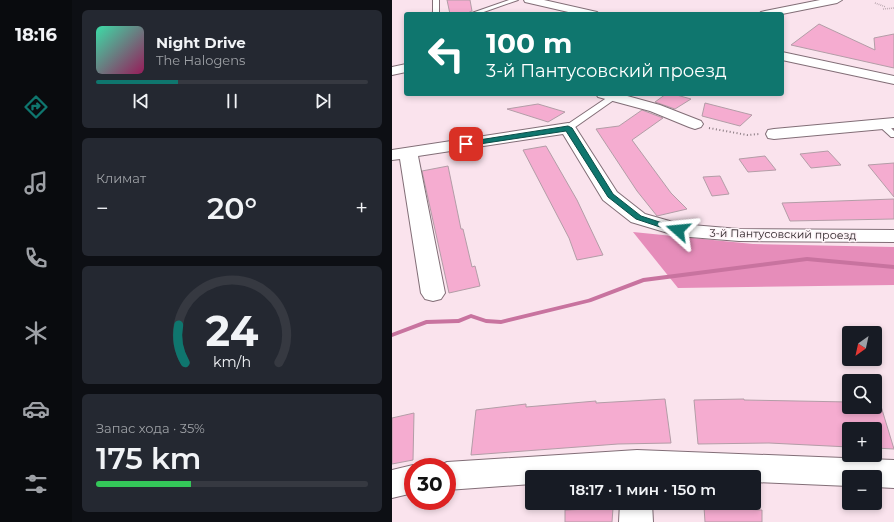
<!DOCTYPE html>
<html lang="ru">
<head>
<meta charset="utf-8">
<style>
  body { margin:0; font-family:Montserrat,sans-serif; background:#242831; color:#f1f3f6; height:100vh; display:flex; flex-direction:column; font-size:15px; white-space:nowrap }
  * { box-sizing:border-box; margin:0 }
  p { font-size:13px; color:#9ea1a6 }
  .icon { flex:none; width:22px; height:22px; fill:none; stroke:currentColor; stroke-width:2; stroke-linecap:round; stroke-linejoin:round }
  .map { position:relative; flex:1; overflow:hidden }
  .sheet { display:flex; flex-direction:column; gap:10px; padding:10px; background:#0d0f14; width:320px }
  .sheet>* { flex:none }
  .top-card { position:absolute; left:12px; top:12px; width:380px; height:84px; border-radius:4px; box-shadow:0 2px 6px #0003; background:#0f766e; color:#fff; overflow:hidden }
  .needle { width:26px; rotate:213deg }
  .controls { position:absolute; left:450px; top:326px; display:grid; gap:8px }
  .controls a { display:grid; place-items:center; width:40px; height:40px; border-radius:4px; background:#171b24; box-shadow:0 2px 6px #0003; font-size:20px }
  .speed { position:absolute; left:12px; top:458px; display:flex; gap:8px; font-size:20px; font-weight:700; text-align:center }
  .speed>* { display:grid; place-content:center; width:52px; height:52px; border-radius:50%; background:#171b24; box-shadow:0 2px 6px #0003; line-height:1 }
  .speed .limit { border:6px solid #d22; background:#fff; color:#111 }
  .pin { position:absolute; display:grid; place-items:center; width:34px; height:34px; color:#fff; margin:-17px; border-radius:8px; box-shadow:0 2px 6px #0006 }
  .me { position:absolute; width:44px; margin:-22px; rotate:288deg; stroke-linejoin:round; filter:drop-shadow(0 0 3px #0008) }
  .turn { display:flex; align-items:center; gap:14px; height:84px; padding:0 16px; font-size:18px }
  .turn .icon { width:52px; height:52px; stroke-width:2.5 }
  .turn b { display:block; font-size:28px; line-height:34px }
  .big { font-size:30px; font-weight:600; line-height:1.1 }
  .sheet .widget { flex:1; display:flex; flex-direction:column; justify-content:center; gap:6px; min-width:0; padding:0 14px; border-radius:6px; background:#242831 }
  .sheet .dial { align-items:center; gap:0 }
  .dial svg { height:104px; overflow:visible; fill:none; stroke:#363941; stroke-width:7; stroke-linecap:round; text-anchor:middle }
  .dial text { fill:#f1f3f6; stroke:none }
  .song { display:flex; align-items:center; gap:12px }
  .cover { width:48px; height:48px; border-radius:6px; background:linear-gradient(135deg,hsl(160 70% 55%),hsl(330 70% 35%)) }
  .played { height:4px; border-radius:2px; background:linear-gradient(90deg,#0f766e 30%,#363941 30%) }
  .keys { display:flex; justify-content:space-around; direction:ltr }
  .heat { display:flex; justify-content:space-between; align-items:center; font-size:22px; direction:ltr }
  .charge { height:6px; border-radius:3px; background:linear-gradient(90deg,#34c759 35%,#363941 0) }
  .trip { position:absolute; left:133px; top:470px; width:236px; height:40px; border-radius:4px; background:#171b24; box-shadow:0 2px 6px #0003; font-weight:600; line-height:40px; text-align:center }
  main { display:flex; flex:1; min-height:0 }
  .menu { display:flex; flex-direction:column; width:72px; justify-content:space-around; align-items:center; background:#090b0e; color:#9ea1a6 }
  .menu .icon { width:28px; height:28px }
  .menu .current { color:#0f766e }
  .menu b { font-size:18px; color:#f1f3f6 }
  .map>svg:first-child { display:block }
  .forest { fill:#e68dba }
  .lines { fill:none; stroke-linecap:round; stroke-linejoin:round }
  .stream { fill:#c8739f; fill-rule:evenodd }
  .building { fill:#f5acd0; stroke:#b39da7 }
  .lane-casing { stroke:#826e77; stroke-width:2 }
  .street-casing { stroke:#826e77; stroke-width:2 }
  .path-far1 { stroke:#8a7b82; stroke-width:1.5; stroke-dasharray:0.5 1.5; stroke-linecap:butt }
  .path { stroke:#8a7b82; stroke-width:2; stroke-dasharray:1 2.5; stroke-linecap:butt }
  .lane { fill:#fff; fill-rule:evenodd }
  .street { fill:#fff; fill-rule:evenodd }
  .route { fill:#0f766e; stroke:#0a4d48 }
  .labels { text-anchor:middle; stroke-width:3; stroke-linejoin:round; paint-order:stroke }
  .street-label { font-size:11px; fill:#2d2428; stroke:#fef4f8 }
</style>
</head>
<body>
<main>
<nav class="menu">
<b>18:16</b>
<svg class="icon current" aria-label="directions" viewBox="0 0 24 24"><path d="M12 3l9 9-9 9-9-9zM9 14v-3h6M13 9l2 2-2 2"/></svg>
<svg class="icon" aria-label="music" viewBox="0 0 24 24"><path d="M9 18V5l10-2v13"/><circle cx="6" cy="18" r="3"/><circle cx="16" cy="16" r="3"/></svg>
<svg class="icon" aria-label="phone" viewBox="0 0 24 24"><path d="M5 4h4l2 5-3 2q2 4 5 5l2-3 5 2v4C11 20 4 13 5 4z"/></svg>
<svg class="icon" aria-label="climate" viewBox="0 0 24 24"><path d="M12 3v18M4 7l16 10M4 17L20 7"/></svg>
<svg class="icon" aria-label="car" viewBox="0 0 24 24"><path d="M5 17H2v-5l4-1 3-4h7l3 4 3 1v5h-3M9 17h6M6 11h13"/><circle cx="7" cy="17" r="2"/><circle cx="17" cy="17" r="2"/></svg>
<svg class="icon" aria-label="filters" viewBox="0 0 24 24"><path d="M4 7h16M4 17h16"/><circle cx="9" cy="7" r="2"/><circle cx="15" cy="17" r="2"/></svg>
</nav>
<section class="sheet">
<div class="widget">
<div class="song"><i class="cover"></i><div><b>Night Drive</b><p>The Halogens</p></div></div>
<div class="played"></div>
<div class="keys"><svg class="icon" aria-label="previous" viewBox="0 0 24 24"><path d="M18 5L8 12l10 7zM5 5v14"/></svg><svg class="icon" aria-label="pause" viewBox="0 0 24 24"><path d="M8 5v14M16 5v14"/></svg><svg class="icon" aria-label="next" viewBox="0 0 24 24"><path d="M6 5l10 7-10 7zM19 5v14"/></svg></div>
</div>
<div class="widget"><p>Климат</p>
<div class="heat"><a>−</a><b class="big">20°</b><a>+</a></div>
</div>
<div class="widget dial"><svg viewBox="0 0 100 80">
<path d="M14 69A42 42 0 1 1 86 69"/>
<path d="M14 69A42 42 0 0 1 9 40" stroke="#0f766e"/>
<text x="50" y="56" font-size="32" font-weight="700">24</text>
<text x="50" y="72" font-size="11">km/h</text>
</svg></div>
<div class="widget"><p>Запас хода · 35%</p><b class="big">175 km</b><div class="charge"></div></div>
</section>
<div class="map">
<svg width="502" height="522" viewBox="0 0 502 522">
  <rect width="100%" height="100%" fill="#fae3ed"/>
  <path class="forest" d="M241,232L361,244L502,247V285L286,288Z"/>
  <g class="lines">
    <path class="stream" d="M415,257L502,265V269L415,261L252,282L199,302L109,324L94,323L79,318L67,323L35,324L0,337V333L34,320L66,319L79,314L94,319L109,320L196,299L251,278Z"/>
  </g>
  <path class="building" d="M55,0H78L80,11L73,14H58Z
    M427,24L483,50L482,38L502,34V68L399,45Z
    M274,94H281L299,99L283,109L263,102Z
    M313,103L360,115L348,126L310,116Z
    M146,104L173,112L156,122L115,109Z
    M250,110L271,118L240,140L279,193L295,209L265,216L245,191L204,129L227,126Z
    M154,146L185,200L211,255L185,260L177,238L131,150Z
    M436,151L449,165L419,168L408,154Z
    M373,156L384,170L356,172L347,159Z
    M502,163V197L476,165Z
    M56,166L69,229H71L80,267L83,266L88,286L57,293L30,171Z
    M328,176L337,194L320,196L311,177Z
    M502,199V219L398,221L390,203Z
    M273,399L279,443L226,444L79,455L84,410L134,404V407L204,401V403Z
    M352,399V400L457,402V407H483V403H488L502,449L483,448V429H457V447L377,443L306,444L302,400Z
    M22,413L21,460L0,464V418Z
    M312,507L370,510V522H313Z
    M221,508L220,522H173V510Z"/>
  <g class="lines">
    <g class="lane-casing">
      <path id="lane" d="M41,0H47V12L45,14H39L41,12Z
        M117,0H126L86,14H77Z
        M219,95H225L226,97L179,130H173V126Z
        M487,122H493L502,131V137H499L487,126Z"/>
    </g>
    <g class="street-casing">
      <path id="street" d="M132,0H152L205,12L207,14H185L133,2Z
        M428,0H450L445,3L390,14H367L369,12L373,11Z
        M390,52L502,76V84L390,60Z
        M14,64V72L0,75V67Z
        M204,94H228L268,105L309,121L311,124L309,127L303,129L297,127L258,111L206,97Z
        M502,118V128L382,139L376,138L374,134L376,130L382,129Z
        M176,123L182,125L225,192L253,214L288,224L347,229L502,230V242L347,241L286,236L239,222L211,200L171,134L26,156L53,293L49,299L41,301L33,299L29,293L8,159L0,160V150Z
        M245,450L502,460V488L483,487V477H457V486L362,482V477H140V484L55,490V467H44L55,462Z
        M21,465L26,467H21V493L0,498V470Z
        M228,503H260L261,522H227Z"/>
    </g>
    <path class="path-far1" d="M483,3L494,7
      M491,9L502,8"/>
    <path class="path" d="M317,128L355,135L367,134"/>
    <use href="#lane" class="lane"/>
    <use href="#street" class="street"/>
  </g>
  <path class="route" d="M176,126L180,128L221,194L249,216L289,229L290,230L289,232H283L244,219L216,197L174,131L74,146L71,144L74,142Z"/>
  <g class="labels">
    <g class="street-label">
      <text transform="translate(391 234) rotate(1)" y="4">3-й Пантусовский проезд</text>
    </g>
  </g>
</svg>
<div class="controls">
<a><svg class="needle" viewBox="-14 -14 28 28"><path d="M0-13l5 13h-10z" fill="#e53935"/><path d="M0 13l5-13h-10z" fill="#9ea1a6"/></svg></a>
<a><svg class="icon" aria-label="search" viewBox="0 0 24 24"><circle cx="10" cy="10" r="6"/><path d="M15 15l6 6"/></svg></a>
<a>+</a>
<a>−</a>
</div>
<div class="speed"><div class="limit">30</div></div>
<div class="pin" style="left:74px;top:144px;background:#d93025"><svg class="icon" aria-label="arrive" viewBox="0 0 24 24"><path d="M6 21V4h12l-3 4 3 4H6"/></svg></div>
<svg class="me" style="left:286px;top:230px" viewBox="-20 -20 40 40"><path d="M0-17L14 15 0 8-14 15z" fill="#0f766e" stroke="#fff" stroke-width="4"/></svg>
<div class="trip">18:17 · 1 мин · 150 m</div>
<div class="top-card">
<div class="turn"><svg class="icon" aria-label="left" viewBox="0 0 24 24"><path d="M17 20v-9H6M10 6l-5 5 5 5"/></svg><div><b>100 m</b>3-й Пантусовский проезд</div></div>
</div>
</div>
</main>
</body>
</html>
